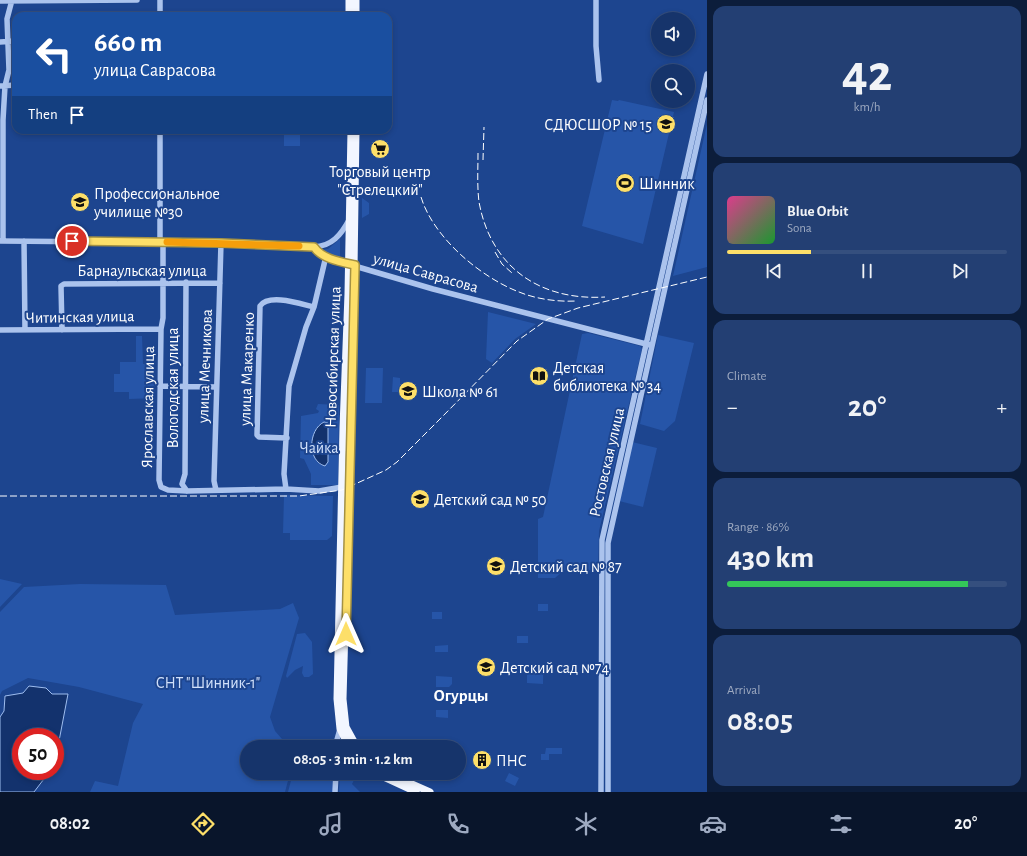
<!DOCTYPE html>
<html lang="en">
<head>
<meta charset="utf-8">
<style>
  body { margin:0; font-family:"Alegreya Sans",sans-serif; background:#233f73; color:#f1f3f6; height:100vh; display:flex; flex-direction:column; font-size:15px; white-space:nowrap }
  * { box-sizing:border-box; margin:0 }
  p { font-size:13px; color:#9eaac1 }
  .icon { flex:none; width:22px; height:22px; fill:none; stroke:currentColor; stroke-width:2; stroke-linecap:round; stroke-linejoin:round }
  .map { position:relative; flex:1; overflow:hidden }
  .panel { display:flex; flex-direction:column; gap:6px; padding:6px; background:#0c1d3b; width:320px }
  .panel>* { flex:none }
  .top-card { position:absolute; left:12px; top:12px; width:380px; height:122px; border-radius:12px; box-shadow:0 2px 6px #0003,0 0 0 1px #354f7e; background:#1a4fa0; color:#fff; overflow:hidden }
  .tools { position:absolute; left:651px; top:12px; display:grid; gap:8px }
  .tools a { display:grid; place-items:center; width:44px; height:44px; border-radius:50%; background:#16346b; box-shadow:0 2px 6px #0003,0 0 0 1px #354f7e; font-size:20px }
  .speed { position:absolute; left:12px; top:728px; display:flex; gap:8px; font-size:20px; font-weight:700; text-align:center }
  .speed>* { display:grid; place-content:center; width:52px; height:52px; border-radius:50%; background:#16346b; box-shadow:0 2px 6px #0003,0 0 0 1px #354f7e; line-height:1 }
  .speed .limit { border:6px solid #d22; background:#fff; color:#111 }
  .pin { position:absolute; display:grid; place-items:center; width:34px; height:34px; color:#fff; margin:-17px; border:2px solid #fff; border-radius:50%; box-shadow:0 1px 4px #0007 }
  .me { position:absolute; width:44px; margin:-22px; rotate:0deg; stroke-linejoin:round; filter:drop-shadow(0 0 3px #0008) }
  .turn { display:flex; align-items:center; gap:14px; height:84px; padding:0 16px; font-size:18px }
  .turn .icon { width:52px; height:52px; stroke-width:2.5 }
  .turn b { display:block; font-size:28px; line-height:34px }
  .then { display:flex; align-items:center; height:38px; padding:0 16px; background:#0003; gap:8px; font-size:15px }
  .big { font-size:30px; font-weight:600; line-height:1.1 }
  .panel .widget { flex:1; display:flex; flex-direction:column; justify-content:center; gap:6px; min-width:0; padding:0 14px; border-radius:12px; background:#233f73 }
  .panel .dial { align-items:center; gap:0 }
  .dial b { font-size:52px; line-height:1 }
  .song { display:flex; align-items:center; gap:12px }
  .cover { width:48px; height:48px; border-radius:6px; background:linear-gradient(135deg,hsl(330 70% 55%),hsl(130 70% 35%)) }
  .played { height:4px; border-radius:2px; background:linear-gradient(90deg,#fddf69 30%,#354f7e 30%) }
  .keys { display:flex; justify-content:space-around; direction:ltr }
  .heat { display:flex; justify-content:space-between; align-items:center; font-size:22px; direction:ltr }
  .charge { height:6px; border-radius:3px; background:linear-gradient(90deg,#34c759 86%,#354f7e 0) }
  .trip { position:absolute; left:240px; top:740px; width:226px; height:40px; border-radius:20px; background:#16346b; box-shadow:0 2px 6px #0003,0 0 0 1px #354f7e; font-weight:600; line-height:40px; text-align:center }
  .tabs { display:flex; height:64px; justify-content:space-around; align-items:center; background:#09152b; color:#9eaac1 }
  .tabs .icon { width:28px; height:28px }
  .tabs .current { color:#fddf69 }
  .tabs b { font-size:18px; color:#f1f3f6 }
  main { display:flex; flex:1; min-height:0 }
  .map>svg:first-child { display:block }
  .green { fill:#2655a8 }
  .water { fill:#13326d; stroke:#9ebdef }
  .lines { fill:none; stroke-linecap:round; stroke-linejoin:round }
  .minor { stroke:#abc3ed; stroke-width:5.5 }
  .major { stroke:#f2f6ff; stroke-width:7 }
  .rail { stroke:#fff; stroke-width:1; stroke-dasharray:7 3; stroke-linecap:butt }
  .route-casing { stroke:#a49144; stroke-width:10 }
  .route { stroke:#fddf69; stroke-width:7 }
  .slow { stroke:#f59e0b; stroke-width:7 }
  .labels { text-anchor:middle; stroke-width:4; stroke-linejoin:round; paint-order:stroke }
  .poi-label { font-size:16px; fill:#fff; stroke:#1d458f; text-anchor:start }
  .street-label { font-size:16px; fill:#fff; stroke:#1d458f }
  .park-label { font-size:16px; fill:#d1e0fa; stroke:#1d458f }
  .neighbourhood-label { font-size:17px; font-weight:bold; fill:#fff; stroke:#1d458f }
</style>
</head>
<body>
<main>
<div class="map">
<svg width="707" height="792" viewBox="0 0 707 792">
  <rect width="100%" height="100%" fill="#1d458f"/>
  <path class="green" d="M612,100L618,101L619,100L674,112L643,244L582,226Z
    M707,124V267L673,276Z
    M284,130H300V146H284Z
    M362,198L369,203V214L362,218Z
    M340,239V258H337L321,250L328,249Z
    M488,312L536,324L515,339L492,363L486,359Z
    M588,333L640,346L642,349L599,531L598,570H564L555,578H538V519L543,517L582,334Z
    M658,335L694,343L675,421L664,431L640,424Z
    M136,336H142L143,364H155V398L129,399V392H114V374H120V362H136Z
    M366,368H383L382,403H365Z
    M393,377L400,378V392H392Z
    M318,404L339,405L338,485H311V474L304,459L300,458L301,416L318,413L319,411L316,409Z
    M632,442L657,448L643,507L619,501Z
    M284,495L333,496L332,536L327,540H290V533H283Z
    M0,579L22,584L0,607Z
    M80,584L166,585L175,615L280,609L293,603L299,618L270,717L275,731L289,747H247V773H290L285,792H90L95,781L118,786L133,723L143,704L79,687L28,678L2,691L0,695V612L24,587Z
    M538,604H548V611H538Z
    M432,612H442V619H432Z
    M305,633L312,642L313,674L309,677H304L302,673L303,666L295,670L287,678L286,676L297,634Z
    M517,636H528V643H517Z
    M448,645V652H435V646Z
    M527,670L543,672V684L527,683Z
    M436,676L452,677V684L449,687H436Z
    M436,710H448V718L436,717Z
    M410,742H424V747H410Z
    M546,748H562V754H549V760H541V754H545Z
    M293,773H333V792H288Z
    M340,773H356L357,774L352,784L360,792H339Z
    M509,773L519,778L515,786L505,781Z"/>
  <path class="water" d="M324,422L328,423V462L325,466C307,461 308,430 324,422Z
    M29,686L46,688L52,694H68L55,762V737H21V771H50L34,792H0V717L4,711L5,696L23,693Z"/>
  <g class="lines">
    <path class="minor" d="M160,0V16
      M596,0V46L599,80
      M0,1L137,0
      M0,42L16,41
      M0,86L16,85
      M160,130V242
      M0,241L221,243L314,247L318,252L341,262L433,289L650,345
      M3,241V120L5,86L9,70L7,19L12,0
      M24,241L25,330
      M163,242V318L161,329L159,480L161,487L168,490L187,491L286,489L319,491L342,487
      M314,247C332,246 341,235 349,220
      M186,282L185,474L182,484L187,491
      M0,330L161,329
      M62,330L61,286L64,284L220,283
      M160,386L216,387
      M287,438L259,437L257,435L260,306C269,293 301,304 314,307
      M286,489L284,474L289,386L306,327L314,307L326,256
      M216,490L214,481L221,243
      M335,747L340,729
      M335,792L336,773
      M601,792L602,540L707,74
      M608,792V543L707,100"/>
    <path class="major" d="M349,0V16
      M356,0V16
      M356,130L353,339L343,699L346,727L357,747
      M349,747L340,729L337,699L343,427L348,294L351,130
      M375,773L416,792
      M387,773L430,792"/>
    <path class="rail" d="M478,153C478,169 477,186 479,202C491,268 541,301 605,297
      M483,160L484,127
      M421,197C433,237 480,277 519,292C536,299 557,302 576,301
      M495,252L502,264L512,273
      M0,496H299L342,490L386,470L397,462L441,418L517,341L548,319L578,308L707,277"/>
  </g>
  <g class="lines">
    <g class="route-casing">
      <path id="route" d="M72,241L221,243L314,247C322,259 341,262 355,265L346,634"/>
    </g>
    <use href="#route" class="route"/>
    <path class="slow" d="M167,242L299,246"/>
  </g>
  <defs>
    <g id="school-disc" transform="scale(1)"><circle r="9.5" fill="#fddf69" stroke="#1d458f"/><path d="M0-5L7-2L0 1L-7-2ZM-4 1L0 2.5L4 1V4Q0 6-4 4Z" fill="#111"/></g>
    <g id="supermarket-disc" transform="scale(1)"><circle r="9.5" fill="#fddf69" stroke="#1d458f"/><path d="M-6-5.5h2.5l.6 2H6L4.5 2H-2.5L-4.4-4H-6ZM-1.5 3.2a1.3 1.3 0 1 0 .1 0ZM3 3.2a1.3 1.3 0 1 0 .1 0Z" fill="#111"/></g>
    <g id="stadium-disc" transform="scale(1)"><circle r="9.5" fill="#fddf69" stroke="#1d458f"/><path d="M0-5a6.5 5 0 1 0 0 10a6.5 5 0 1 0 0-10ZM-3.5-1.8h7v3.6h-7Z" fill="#111"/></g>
    <g id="university-disc" transform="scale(1)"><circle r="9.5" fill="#fddf69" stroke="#1d458f"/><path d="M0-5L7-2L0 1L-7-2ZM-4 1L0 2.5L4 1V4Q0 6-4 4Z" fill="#111"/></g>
    <g id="library-disc" transform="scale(1)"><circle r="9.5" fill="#fddf69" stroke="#1d458f"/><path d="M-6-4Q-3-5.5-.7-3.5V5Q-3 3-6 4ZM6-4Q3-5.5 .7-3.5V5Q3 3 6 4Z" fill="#111"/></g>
    <g id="building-disc" transform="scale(1)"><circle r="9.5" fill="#fddf69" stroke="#1d458f"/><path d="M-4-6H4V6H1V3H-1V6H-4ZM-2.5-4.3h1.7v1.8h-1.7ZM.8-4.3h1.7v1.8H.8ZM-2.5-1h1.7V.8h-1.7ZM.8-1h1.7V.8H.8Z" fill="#111"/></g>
  </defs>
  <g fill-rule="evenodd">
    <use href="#school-disc" x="666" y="124"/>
    <use href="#supermarket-disc" x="380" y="149"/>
    <use href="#stadium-disc" x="625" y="183"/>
    <use href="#university-disc" x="80" y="202"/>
    <use href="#library-disc" x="539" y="376"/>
    <use href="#school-disc" x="408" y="391"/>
    <use href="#school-disc" x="420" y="499"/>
    <use href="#school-disc" x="496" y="566"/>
    <use href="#school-disc" x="486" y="667"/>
    <use href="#building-disc" x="482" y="760"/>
  </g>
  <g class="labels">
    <g class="poi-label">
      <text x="652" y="130" text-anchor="end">СДЮСШОР № 15</text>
      <text x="380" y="177" text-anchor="middle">Торговый центр<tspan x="380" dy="18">"Стрелецкий"</tspan></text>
      <text x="639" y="189">Шинник</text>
      <text x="94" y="199">Профессиональное<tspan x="94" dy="18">училище №30</tspan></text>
      <text x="553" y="373">Детская<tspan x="553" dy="18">библиотека № 34</tspan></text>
      <text x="422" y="397">Школа № 61</text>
      <text x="434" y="505">Детский сад № 50</text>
      <text x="510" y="572">Детский сад № 87</text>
      <text x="500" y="673">Детский сад №74</text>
      <text x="496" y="766">ПНС</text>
    </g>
    <g class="street-label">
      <text x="142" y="276">Барнаульская улица</text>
      <text transform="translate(426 272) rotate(16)" y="6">улица Саврасова</text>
      <text transform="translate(80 316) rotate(-1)" y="6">Читинская улица</text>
      <text transform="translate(332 357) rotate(-88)" y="6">Новосибирская улица</text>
      <text transform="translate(204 366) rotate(-88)" y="6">улица Мечникова</text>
      <text transform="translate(246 369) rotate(-88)" y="6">улица Макаренко</text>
      <text transform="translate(172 388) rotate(-90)" y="6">Вологодская улица</text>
      <text transform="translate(147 407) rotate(-89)" y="6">Ярославская улица</text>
      <text transform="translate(606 462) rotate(-77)" y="6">Ростовская улица</text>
    </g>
    <g class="park-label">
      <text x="319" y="453">Чайка</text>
      <text x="208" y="688">СНТ "Шинник-1"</text>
    </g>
    <g class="neighbourhood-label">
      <text x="461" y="701">Огурцы</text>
    </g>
  </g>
</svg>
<div class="tools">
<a><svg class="icon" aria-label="sound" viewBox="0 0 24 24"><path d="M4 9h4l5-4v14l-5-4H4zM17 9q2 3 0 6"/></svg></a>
<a><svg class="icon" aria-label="search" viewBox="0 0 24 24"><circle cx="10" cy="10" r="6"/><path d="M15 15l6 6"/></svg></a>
</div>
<div class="speed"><div class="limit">50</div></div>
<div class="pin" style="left:72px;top:241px;background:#d93025"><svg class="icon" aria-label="arrive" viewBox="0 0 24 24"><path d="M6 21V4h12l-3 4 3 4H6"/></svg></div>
<svg class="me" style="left:346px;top:634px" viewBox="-20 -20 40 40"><path d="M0-17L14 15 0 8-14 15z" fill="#fddf69" stroke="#fff" stroke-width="4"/></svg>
<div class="trip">08:05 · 3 min · 1.2 km</div>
<div class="top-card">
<div class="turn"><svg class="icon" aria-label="left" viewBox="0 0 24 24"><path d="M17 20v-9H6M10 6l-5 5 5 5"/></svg><div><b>660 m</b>улица Саврасова</div></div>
<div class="then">Then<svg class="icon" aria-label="arrive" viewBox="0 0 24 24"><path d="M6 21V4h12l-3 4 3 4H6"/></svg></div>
</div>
</div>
<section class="panel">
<div class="widget dial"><b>42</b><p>km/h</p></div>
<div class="widget">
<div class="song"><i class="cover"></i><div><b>Blue Orbit</b><p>Sona</p></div></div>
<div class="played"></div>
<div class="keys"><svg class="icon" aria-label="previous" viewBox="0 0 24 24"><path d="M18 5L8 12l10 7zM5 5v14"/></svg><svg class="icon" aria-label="pause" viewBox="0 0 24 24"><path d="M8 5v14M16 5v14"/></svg><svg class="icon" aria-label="next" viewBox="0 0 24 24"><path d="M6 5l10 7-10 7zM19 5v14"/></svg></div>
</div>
<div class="widget"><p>Climate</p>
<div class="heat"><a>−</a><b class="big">20°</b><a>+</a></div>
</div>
<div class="widget"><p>Range · 86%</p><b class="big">430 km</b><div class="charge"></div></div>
<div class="widget"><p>Arrival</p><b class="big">08:05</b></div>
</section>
</main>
<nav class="tabs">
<b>08:02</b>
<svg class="icon current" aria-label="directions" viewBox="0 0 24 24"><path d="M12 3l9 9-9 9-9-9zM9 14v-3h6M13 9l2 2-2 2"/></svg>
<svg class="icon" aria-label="music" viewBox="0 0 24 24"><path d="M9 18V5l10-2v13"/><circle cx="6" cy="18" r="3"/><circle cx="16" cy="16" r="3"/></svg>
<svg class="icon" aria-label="phone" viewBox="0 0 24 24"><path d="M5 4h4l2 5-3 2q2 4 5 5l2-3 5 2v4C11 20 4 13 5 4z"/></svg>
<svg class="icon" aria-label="climate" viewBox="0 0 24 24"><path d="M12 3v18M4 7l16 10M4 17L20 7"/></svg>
<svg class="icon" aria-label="car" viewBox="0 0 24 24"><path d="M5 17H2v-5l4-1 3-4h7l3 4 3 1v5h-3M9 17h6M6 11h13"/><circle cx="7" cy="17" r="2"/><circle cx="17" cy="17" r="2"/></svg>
<svg class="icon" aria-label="filters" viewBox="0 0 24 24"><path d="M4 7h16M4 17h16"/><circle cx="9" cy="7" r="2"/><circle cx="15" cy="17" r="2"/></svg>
<b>20°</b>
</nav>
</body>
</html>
